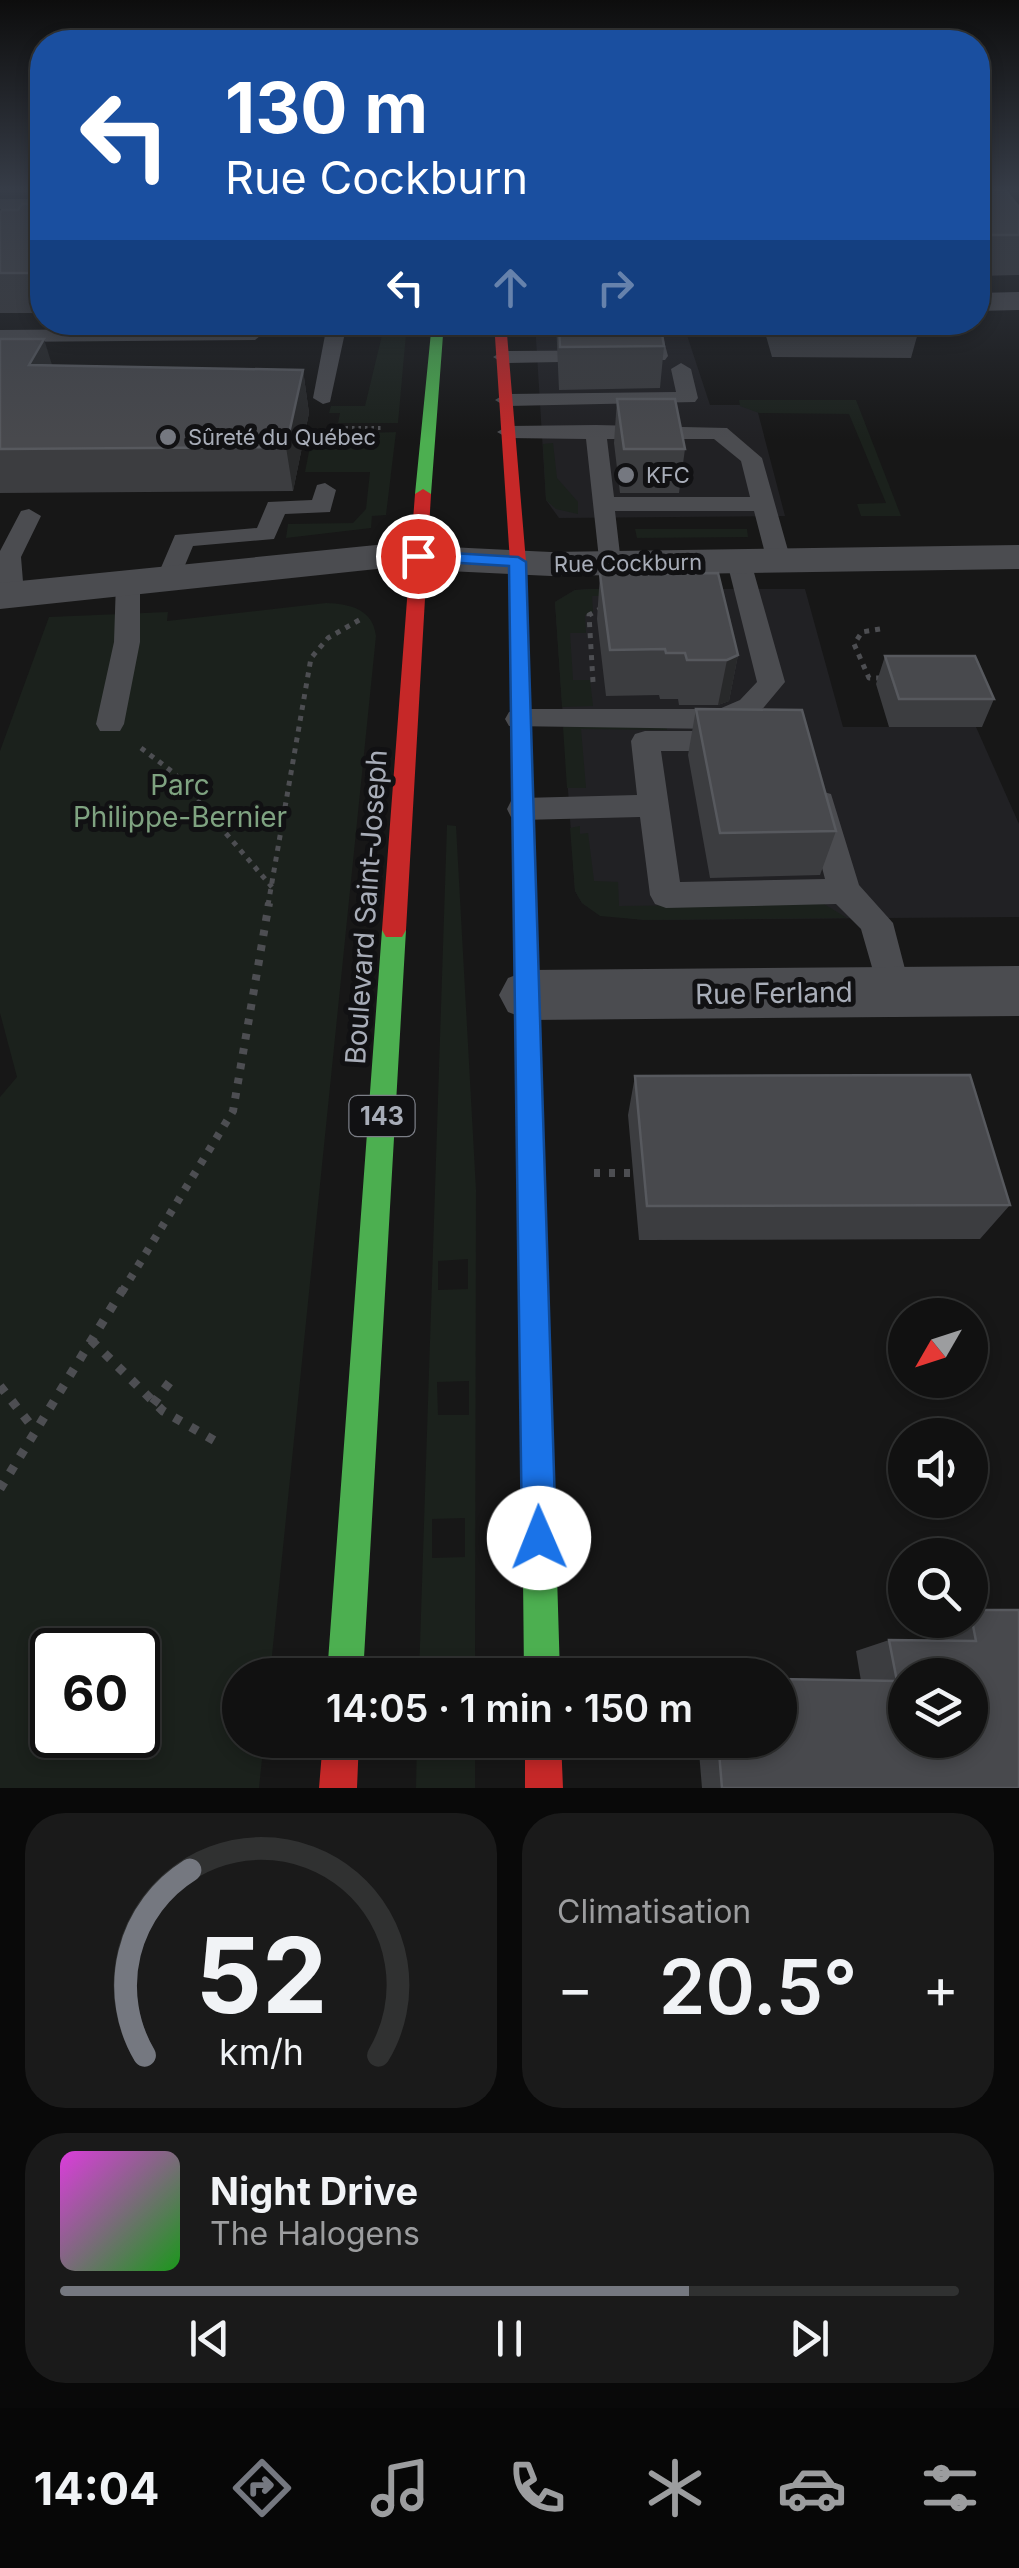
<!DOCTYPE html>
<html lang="fr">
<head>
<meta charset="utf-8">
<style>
  body { margin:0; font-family:Inter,sans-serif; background:#1a1a1a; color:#f1f3f6; height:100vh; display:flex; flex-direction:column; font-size:38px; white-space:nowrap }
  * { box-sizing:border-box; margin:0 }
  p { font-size:32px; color:#9c9d9f }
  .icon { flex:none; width:55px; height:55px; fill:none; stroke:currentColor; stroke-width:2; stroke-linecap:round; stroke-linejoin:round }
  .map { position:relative; height:1788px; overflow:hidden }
  .sheet { display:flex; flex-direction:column; gap:25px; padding:25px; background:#090909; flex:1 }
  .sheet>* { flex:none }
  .banner { position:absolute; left:30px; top:30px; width:960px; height:305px; border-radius:40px; box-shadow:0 5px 15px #0003,0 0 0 2px #303131; background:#1a4fa0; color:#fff; overflow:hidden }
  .needle { width:65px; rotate:231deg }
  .controls { position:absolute; left:888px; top:1298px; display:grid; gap:20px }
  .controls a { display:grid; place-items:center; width:100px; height:100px; border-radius:50%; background:#111; box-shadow:0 5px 15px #0003,0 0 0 2px #303131; font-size:50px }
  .speed { position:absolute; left:30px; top:1628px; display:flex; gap:20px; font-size:50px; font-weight:700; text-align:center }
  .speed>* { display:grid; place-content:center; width:130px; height:130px; border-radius:50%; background:#111; box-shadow:0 5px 15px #0003,0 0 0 2px #303131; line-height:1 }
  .speed .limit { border:5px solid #111; border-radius:15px; background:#fff; color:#111 }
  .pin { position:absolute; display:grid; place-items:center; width:85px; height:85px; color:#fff; margin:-42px; border:5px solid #fff; border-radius:50%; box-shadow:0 2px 10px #0007 }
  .me { position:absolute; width:110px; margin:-55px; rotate:359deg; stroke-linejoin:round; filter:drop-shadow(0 0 8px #0008) }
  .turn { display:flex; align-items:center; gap:35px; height:210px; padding:0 30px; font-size:45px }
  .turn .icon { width:130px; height:130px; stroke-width:2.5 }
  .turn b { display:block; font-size:70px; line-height:85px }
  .lanes { display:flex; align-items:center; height:95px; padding:0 30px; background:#0003; justify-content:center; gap:50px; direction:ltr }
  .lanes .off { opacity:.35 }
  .big { font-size:75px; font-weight:600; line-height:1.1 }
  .sheet .card { flex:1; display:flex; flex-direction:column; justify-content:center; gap:15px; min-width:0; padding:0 35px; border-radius:40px; background:#1a1a1a }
  .sheet .dial { align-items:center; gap:0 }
  .dial svg { height:260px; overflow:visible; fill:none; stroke:#303131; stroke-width:7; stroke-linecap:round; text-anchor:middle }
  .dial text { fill:#f1f3f6; stroke:none }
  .song { display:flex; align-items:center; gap:30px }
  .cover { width:120px; height:120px; border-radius:15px; background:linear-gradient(135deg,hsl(300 70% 55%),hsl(120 70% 35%)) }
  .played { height:10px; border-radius:5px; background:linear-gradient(90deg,#757880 70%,#303131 70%) }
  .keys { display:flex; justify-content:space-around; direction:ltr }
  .heat { display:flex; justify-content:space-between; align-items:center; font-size:55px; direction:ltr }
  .sheet .tiles { flex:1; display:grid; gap:25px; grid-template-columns:1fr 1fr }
  .card:last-child { grid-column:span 2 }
  .trip { position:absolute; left:222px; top:1658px; width:575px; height:100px; border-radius:50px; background:#111; box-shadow:0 5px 15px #0003,0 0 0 2px #303131; font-weight:600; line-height:100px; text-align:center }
  .tab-bar { display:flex; height:160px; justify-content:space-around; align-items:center; background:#070707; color:#9c9d9f }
  .tab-bar .icon { width:70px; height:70px }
  .tab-bar .current { color:#757880 }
  .tab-bar b { font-size:45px; color:#f1f3f6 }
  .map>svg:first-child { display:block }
  .built { fill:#212124 }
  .green { fill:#1b211c; fill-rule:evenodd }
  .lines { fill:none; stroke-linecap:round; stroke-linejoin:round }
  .path-far3 { stroke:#4d4e52; stroke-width:4; stroke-dasharray:2.5 4; stroke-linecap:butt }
  .path-far2 { stroke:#4d4e52; stroke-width:5; stroke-dasharray:5 6; stroke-linecap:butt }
  .path-far1 { stroke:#4d4e52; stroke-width:8; stroke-dasharray:6 9; stroke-linecap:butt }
  .path { stroke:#4d4e52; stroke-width:9; stroke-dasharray:8 11; stroke-linecap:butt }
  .lane { fill:#4b4c50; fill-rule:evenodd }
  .street { fill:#4b4c50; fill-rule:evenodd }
  .fast { fill:#4caf50; fill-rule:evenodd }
  .slow { fill:#ffc107; fill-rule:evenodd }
  .jam { fill:#c62828; fill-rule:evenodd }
  .wall { fill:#3c3d40 }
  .shaded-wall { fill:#28292a }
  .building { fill:#48494d; stroke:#57595e; stroke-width:2.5; fill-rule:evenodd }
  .route { fill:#1a73e8; stroke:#114b97; stroke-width:2.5 }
  .poi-dot { fill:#757880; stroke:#111113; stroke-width:4 }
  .labels { text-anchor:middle; stroke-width:10; stroke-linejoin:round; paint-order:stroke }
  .far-poi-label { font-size:22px; fill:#a8adb8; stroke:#111113; text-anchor:start }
  .far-street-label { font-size:22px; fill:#a8adb8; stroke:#111113 }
  .shield { fill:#111113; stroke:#7b7e86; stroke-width:2.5 }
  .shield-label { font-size:25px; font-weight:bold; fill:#a8adb8 }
  .park-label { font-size:28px; fill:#7fa381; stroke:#111113 }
  .street-label { font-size:28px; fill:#a8adb8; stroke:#111113 }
</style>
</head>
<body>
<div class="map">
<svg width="1019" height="1788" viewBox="0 0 1019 1788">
  <rect width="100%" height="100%" fill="#171717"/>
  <path class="built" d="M535,323H683L710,405H756L785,516L559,518L546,500Z
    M592,589H805L843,727H976L1019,824V917L645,920L600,915L582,903L575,891L555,602L575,590Z"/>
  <path class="green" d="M389,323H407L398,423H338L340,413H329L331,406H365L383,331Z
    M739,400H856L901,516H861L857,504L886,503L849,414L759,413L740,406Z
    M396,432L386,515L372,516L371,528L286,538L288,524L353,523L366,509L370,472H305L311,441H335L337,434Z
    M553,443L557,478L578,502V514L556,509L546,500L543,444Z
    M635,529H747L748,537L637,538Z
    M592,589H720L722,596H592L593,612L585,615L586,633H570L573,680H590L593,706L562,707L555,602L575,590Z
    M326,603C350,604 373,609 376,636L270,1675H240V1740H264L259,1788H0V1097L17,1077L0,1013V751L49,617L168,612L167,621ZM52,1650H138V1735H52Z
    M666,724L667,730L581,729L586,788H567L563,727Z
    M447,825L456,826L476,1190L475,1675L464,1672L419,1675ZM468,1259V1289L438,1290V1261ZM469,1381V1415H438L437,1382ZM465,1518V1557L432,1558V1519Z
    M580,826V834L588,833L594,881L618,882L619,906L824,904L847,918L645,920L600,916L582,903L575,891L570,828Z
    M417,1740H475V1788H416Z"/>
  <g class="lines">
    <path class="path-far3" d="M339,428H381"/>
    <path class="path-far2" d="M880,629L862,632L854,644L869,678H886
      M593,682L589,615L602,608
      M141,748L174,773L272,887
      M268,905L311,658L328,638L361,619"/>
    <path class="path-far1" d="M594,1173H633
      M122,1292L233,1111L269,903"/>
    <path class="path" d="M91,1340L163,1411L215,1441
      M0,1386L34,1429
      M153,1404L172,1379
      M0,1489L123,1289"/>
    <path class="lane" d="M0,199H42V209H0Z
      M253,322H355L346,328L330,402L323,404L313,398L326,330L265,332L255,340L0,342V330L247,328Z
      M641,322H659L668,356L665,360L503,363L493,357L503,351L647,350Z
      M681,363L691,369L698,398L695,402L505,406L495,400L505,394L676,392L671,369Z
      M596,425L727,428L762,458L791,561L788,566H770L767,561L754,511H615L621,563L609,570L600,568L586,439L508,438L497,432L508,426ZM607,439H714L741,461L750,497H614Z
      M325,483L336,490L330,512L285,514L274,539L193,546L178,582H160L157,577L175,535L257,528L268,502L312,500L317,485Z
      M29,509L41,516L21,557L24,594L11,602L0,596V551L21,511Z
      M739,555L751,562L785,682L759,713L719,729L509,726L505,719L509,712L519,709H719L740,700L757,682L727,562Z
      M128,575L140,582V642L124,724L120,731H100L96,724L114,642L116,582Z
      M645,731H732L742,734L746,741L742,748L732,751H661L680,882L825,879L805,802L809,794L820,791L831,794L859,885L893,923L911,992L906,1002L894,1007L882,1002L861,929L836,904L666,908L655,904L650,895L640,817L522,820L511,817L507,809L511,801L522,798L637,795L631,741L635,734Z"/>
    <path class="street" d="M1019,292V310L978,311V293Z
      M386,544L551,552L1019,545V569L551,576L386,568L0,609V583Z
      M1019,966V1016L529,1020L508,1012L499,995L508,978L529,970Z"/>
    <path class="fast" d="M432,322H444L431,494L423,499L415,494Z
      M394,921L402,923L406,930L363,1675H327L382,930L386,923Z
      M538,1459L549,1464L554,1475L560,1675H524L522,1475L527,1464Z"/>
    <path class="slow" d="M526,930L534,932L538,939L554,1475L549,1486L538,1491L527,1486L522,1475L514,939L518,932Z"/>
    <path class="jam" d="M494,322H506L526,562L538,939L534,946H518L514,939L510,562Z
      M423,489L431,494L406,930L402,937H386L382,930L415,494Z
      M323,1740H359L357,1788H319Z
      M525,1740H561L563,1788H525Z"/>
  </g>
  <path class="wall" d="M978,190L1019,207V275L978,276Z
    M42,204V313H0V213Z
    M556,322H660L664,346L660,388L559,390Z
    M762,322H921L911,358L772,357Z
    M0,339L52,365L303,370L309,413L293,491L0,493Z
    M617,399L685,449L679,493H620L614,443Z
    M600,574L738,655L729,701L718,705H679L678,699H660L659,695L606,696L597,619Z
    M885,656L994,699L982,727H889L876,684Z
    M696,709L836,831L820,875L710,878L688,755Z
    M635,1076L1010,1205L980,1239L639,1240L628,1115Z
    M970,1610L1019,1788H702L698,1740H780L861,1681L856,1651L889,1640L933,1641L929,1624L940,1620H970Z"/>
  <path class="shaded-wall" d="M42,264V290L37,273Z
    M44,339L57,381L29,365Z
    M303,370L309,413L293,491L286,447Z
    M738,655L729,701L718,705L727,660Z"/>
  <path class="building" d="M978,190H1005L1019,207V235H978Z
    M22,204H42V264L37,273H0V213L2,210H18Z
    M660,322L664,346L560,347L559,325Z
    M0,339H44L29,365L303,370L286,447L0,449Z
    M617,399H675L685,449H624Z
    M718,573L738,655L727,660H687L685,653H666L665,649L610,650L600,574Z
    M885,656H975L994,699H899Z
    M696,709L802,710L836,831L720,833Z
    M970,1075L1010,1205L647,1206L635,1076Z
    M970,1610H1019V1788H722L718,1740H780V1679L897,1681L889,1640L976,1641ZM905,1675H970V1740H905Z"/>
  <linearGradient id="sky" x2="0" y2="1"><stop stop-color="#0d0d0d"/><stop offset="0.43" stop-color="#363c47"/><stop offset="1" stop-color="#363c47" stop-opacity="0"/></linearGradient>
  <rect width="1019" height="440" fill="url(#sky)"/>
  <path class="route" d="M418,551L518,557L526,562L556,1538L551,1550L539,1555L527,1550L522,1538L509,566L412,560V553Z"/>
  <g class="poi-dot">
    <circle cx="168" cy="437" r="10"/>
    <circle cx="626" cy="475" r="10"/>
  </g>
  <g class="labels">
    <g class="far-poi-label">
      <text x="188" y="445">Sûreté du Québec</text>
      <text x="646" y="483">KFC</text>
    </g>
    <g class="far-street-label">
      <text transform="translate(628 563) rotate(-1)" y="8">Rue Cockburn</text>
    </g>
    <rect class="shield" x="349.5" y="1096" width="65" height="40" rx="8"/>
    <g class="shield-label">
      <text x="382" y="1125">143</text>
    </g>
    <g class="park-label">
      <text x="180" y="795">Parc<tspan x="180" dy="32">Philippe-Bernier</tspan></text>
    </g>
    <g class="street-label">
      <text transform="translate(366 907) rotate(-86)" y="10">Boulevard Saint-Joseph</text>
      <text transform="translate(774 993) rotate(-1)" y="10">Rue Ferland</text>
    </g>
  </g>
</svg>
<div class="controls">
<a><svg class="needle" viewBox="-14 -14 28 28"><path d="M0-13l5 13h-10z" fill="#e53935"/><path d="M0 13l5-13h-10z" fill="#9c9d9f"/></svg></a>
<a><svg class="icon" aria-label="sound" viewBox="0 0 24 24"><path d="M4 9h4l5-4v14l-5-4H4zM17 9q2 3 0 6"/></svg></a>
<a><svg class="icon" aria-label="search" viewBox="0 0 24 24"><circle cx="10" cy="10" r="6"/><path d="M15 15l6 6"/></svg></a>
<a><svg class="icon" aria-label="layers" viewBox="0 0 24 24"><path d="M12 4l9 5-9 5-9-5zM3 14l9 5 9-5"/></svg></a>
</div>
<div class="speed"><div class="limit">60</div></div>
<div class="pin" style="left:418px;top:556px;background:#d93025"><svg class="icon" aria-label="arrive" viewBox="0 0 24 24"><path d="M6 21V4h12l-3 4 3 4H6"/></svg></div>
<svg class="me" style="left:539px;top:1538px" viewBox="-20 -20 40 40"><circle r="19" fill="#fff"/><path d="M0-13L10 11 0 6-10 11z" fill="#1a73e8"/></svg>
<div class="trip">14:05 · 1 min · 150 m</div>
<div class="banner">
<div class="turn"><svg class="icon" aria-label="left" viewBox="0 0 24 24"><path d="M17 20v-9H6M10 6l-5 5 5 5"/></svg><div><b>130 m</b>Rue Cockburn</div></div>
<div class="lanes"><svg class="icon" aria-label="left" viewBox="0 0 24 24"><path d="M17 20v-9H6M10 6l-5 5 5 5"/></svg><svg class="icon off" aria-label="ahead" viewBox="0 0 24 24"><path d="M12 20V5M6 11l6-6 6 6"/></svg><svg class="icon off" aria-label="right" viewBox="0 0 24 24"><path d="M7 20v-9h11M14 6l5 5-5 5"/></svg></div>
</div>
</div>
<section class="sheet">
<div class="tiles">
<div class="card dial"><svg viewBox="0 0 100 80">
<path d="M14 69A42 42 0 1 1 86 69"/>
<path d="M14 69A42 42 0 0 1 28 12" stroke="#757880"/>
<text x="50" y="56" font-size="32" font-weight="700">52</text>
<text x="50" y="72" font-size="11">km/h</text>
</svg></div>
<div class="card"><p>Climatisation</p>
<div class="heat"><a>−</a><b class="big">20.5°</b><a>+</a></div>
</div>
<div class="card">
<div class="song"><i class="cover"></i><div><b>Night Drive</b><p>The Halogens</p></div></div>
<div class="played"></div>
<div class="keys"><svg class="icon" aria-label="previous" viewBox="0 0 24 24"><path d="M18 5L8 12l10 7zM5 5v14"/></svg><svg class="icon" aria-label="pause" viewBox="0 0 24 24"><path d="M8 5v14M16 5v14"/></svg><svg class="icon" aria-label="next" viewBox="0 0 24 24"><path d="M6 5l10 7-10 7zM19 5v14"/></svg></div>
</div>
</div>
</section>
<nav class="tab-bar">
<b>14:04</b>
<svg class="icon current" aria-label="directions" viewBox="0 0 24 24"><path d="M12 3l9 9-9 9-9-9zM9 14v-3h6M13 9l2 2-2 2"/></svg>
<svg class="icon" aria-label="music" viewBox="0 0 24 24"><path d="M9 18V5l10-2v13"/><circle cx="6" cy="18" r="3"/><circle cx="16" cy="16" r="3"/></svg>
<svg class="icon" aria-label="phone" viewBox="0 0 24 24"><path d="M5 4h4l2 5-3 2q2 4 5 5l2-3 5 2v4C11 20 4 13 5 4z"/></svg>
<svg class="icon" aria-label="climate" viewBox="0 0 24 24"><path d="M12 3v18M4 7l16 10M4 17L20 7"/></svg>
<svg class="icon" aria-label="car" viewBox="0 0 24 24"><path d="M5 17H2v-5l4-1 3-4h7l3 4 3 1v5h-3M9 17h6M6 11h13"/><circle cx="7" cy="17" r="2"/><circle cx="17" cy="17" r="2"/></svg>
<svg class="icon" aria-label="filters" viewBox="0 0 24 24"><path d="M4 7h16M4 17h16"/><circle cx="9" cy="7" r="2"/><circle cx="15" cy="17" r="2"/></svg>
</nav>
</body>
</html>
